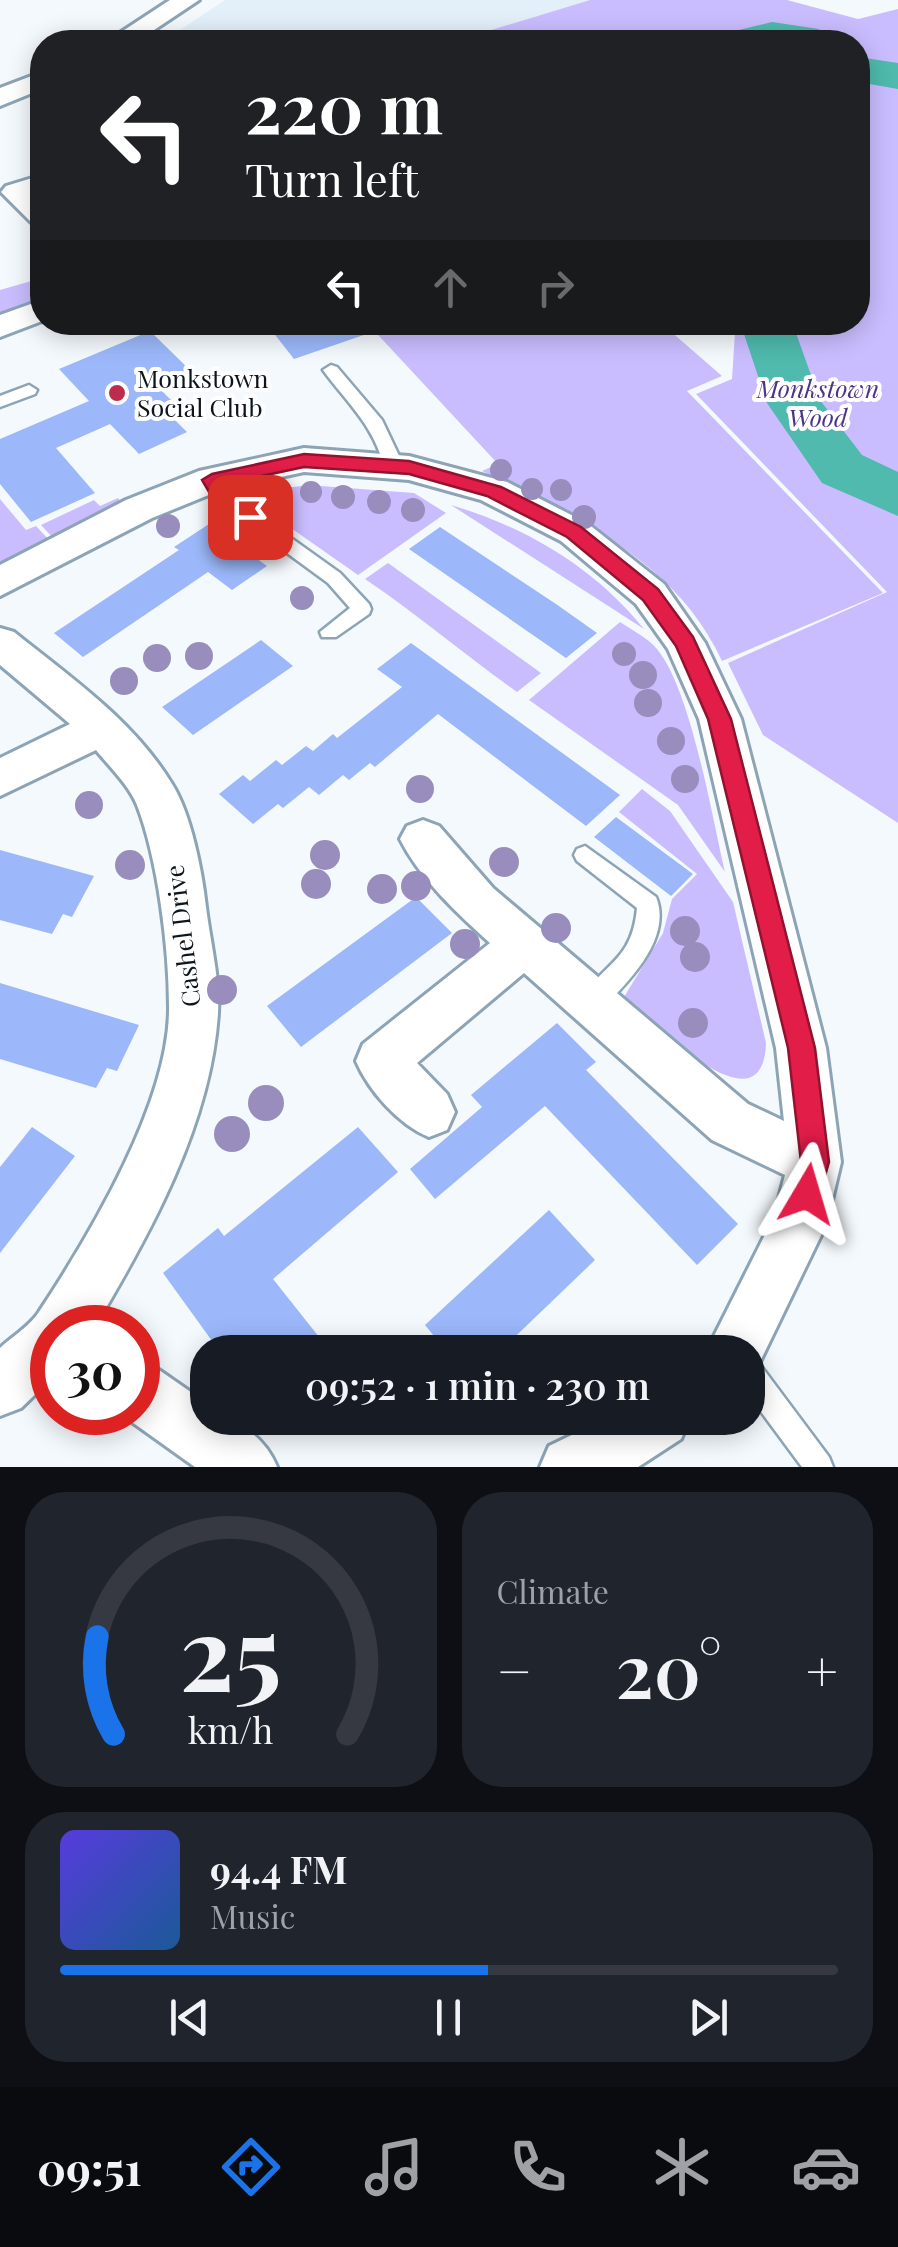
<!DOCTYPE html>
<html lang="en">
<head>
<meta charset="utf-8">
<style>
  body { margin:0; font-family:"Playfair Display",serif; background:#20242c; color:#f1f3f6; height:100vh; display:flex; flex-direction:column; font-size:38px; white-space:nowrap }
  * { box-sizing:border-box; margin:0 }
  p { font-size:32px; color:#9ea1a6 }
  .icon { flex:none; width:55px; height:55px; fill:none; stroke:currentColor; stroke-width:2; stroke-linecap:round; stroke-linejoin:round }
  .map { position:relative; height:1467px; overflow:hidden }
  .details { display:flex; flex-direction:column; gap:25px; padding:25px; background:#0d0f14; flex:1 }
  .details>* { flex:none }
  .hud { position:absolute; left:30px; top:30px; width:840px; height:305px; border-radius:40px; box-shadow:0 5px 25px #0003; background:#202124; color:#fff; overflow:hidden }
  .speed { position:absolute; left:30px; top:1305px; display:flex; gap:20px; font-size:50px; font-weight:700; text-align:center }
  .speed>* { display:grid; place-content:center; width:130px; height:130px; border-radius:50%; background:#171b24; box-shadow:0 5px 25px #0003; line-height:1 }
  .speed .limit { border:15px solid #d22; background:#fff; color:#111 }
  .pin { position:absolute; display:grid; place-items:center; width:85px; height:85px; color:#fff; margin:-42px; border-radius:20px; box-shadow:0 5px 15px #0006 }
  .me { position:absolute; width:110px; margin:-55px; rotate:7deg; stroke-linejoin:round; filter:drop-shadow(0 0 8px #0008) }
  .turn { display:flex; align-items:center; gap:35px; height:210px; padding:0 50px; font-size:45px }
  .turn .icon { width:130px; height:130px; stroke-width:2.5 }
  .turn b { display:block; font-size:70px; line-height:85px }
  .lanes { display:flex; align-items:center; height:95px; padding:0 50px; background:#0003; justify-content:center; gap:50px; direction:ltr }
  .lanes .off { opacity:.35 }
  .big { font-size:75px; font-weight:600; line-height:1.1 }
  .details .card { flex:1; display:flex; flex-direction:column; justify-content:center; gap:15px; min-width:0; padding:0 35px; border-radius:40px; background:#20242c }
  .details .dial { align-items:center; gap:0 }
  .dial svg { height:260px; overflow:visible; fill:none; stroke:#363941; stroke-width:7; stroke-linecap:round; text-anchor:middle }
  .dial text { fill:#f1f3f6; stroke:none }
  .song { display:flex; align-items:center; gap:30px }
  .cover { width:120px; height:120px; border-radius:15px; background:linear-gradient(135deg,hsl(250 70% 55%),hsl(210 70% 35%)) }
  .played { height:10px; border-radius:5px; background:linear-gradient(90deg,#1a73e8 55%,#363941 55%) }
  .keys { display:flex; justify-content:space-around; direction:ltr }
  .heat { display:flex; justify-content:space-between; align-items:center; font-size:55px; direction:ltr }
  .details .tiles { flex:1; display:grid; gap:25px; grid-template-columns:1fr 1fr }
  .card:last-child { grid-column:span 2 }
  .trip { position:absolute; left:190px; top:1335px; width:575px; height:100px; border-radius:40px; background:#171b24; box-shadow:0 5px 25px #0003; font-weight:600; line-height:100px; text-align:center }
  .dock { display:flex; height:160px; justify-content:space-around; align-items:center; background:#090b0e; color:#9ea1a6 }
  .dock .icon { width:70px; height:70px }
  .dock .current { color:#1a73e8 }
  .dock b { font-size:45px; color:#f1f3f6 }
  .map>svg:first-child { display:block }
  .built { fill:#e3f0f9 }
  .green { fill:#cabdff }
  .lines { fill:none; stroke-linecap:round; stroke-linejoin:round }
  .river { fill:#4fbaad; fill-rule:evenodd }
  .building { fill:#9cb8fa }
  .service-casing { stroke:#8ca4b5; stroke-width:5 }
  .minor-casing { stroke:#8ca4b5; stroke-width:6 }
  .service { fill:#fff; fill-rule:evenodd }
  .minor { fill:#fff; fill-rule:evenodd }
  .tree { fill:#988dbc }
  .route { fill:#e11d48; stroke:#92132f; stroke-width:2.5 }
  .poi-dot { fill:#bd2c4a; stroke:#fff; stroke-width:4 }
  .labels { text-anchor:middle; stroke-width:8; stroke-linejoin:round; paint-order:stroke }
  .poi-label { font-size:25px; fill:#0c151b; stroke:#fff; text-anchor:start }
  .park-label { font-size:25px; font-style:italic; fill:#4d3586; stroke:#fff }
  .street-label { font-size:25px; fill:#0c151b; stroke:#fff }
</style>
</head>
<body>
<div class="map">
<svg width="898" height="1467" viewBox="0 0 898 1467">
  <rect width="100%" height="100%" fill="#f4f9fd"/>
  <path class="built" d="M225,0H590L479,34L472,42H162Z"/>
  <path class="green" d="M590,0H787L858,19L898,9V823L763,735L728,663L887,592L696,394L732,379L735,332L725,323L858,322V42H472L478,34Z
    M42,278V298L0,316V290Z
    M367,323H661L722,376L687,391L883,593L722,661C675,559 576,519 482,471L498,464Z
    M308,485L414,493L446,513L358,575L251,500L258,492Z
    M118,498L122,503L54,539L41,525L94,500L100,506Z
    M0,499L26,530L36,526L52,543L0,573Z
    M451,505C526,527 595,568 644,629Z
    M388,563L541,673L517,692C465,655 417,614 365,579Z
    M620,622C632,630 648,638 657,649C691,690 712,817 725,872L678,805L529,700Z
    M642,789L670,811L733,902L766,1043C763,1137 648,1018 624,997L663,933L672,899L697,874L619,812Z"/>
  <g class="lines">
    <path class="river" d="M772,22L819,29L828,42H720L726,33Z
      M858,57L898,63V89L858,82Z
      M740,322H792L820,400L862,455L898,472V516L822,483L767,403Z"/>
  </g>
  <path class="building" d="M265,322H386L387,327L294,359Z
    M150,331L193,373L159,388L186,415L175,420L187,432L139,454L110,424L56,448L95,493L31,522L0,484V439L89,401L59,369Z
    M209,524L267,566L232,590L208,572L83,657L54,633L179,550L174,547Z
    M440,527L556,604L597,633L566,658L409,549Z
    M261,640L293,666L193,735L162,707Z
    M411,643L620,795L586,826L438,714L375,767L370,763L349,780L343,775L319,795L309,787L283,808L278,804L253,824L219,794L243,775L250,781L276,760L282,765L306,746L313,751L333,734L337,738L402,687L377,669Z
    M616,817L693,874L671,896L594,837Z
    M0,850L94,876L72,917L63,914L52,934L0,920Z
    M416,897L452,933L301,1047L267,1006Z
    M0,983L139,1025L117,1071L107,1068L96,1088L0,1059Z
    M557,1023L596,1062L586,1070L738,1224L697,1265L545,1106L435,1199L410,1169L482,1107L471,1095Z
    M32,1127L75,1156L0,1253V1167Z
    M358,1127L398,1172L273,1279L331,1352H220L163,1273L218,1228L224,1236Z
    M549,1210L595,1260L499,1352H447L425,1325Z"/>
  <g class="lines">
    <g class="service-casing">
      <path id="service" d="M331,365L337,367L382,420L401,460L397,471H385C376,428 349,405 323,370Z
        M29,385L37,390L35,394L0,407V396Z
        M212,474L218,476L228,493L340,573L369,604L371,609L369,614L336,637H322L320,632L350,608L328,583L216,501L203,480Z
        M585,846L656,897C673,938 627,984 601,1009L593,1012L585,1009L581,1002C600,963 632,964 637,908L577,861L574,855L577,849Z
        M748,1358L758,1362L829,1457L833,1467H802L748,1394Z"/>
    </g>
    <g class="minor-casing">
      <path id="minor" d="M170,0H199L136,42H106Z
        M42,72V89L0,106V88Z
        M42,175V192L36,194L42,200V225L31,222L1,192L6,186Z
        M42,300V321L0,337V315Z
        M304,448L409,456L507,482L587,523L664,584L705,643L741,719L826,1048L841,1162L826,1225L755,1372L748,1376V1352H706L774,1217L785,1175L712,1140L524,973L417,1063L447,1094L455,1112L447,1130L429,1137C399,1125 369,1091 356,1061L363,1044L490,943C458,914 420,879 400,839L407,826L423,820L439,826L493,888L748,1104L784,1121L776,1048L699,719L668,649L636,604L561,541L481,500L409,480L304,472L221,490L152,518L0,596V565L126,500L199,471Z
        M0,628L14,632C71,678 133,720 172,784C191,814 202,871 206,907C210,941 220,979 218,1013C211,1124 150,1234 94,1328H52V1378L21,1408L0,1416V1348C12,1337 31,1325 39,1312C90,1235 170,1101 169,1007C169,949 158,859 137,805C129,785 109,766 96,750L0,796V758L70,724L0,665Z
        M138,1362L159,1370L208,1404V1418C239,1418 265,1438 277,1467H195L118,1412H138Z
        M607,1418H690L681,1439L638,1467H540L549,1446Z"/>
    </g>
    <use href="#service" class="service"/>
    <use href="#minor" class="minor"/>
  </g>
  <g class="tree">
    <circle cx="501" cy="470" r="11"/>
    <circle cx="532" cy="489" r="11"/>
    <circle cx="561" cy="490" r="11"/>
    <circle cx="311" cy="492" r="11"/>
    <circle cx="343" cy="497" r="12"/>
    <circle cx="379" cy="502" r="12"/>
    <circle cx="413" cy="510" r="12"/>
    <circle cx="584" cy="517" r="12"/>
    <circle cx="168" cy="526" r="12"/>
    <circle cx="302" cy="598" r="12"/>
    <circle cx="624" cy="654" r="12"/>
    <circle cx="199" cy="656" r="14"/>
    <circle cx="157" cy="658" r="14"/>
    <circle cx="643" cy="675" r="14"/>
    <circle cx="124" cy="681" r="14"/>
    <circle cx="648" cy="703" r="14"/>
    <circle cx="671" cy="741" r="14"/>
    <circle cx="685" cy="779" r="14"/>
    <circle cx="420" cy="789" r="14"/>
    <circle cx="89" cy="805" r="14"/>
    <circle cx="325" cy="855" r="15"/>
    <circle cx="504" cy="862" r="15"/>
    <circle cx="130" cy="865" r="15"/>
    <circle cx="316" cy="884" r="15"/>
    <circle cx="416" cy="886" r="15"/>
    <circle cx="382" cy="889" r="15"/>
    <circle cx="556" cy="928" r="15"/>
    <circle cx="685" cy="931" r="15"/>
    <circle cx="465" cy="944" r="15"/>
    <circle cx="695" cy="957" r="15"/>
    <circle cx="222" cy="990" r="15"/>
    <circle cx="693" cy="1023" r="15"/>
    <circle cx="266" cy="1103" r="18"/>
    <circle cx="232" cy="1134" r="18"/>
  </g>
  <path class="route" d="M304,454L409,461L501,487L581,527L658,589L693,637L731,719L815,1048L829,1162L817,1204L807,1208L797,1204L793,1194L801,1162L788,1048L708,719L676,646L643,600L567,537L487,496L409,474L304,467L224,484L257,512V522L250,524L215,502L202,480L212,474Z"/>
  <circle class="poi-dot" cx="117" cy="393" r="10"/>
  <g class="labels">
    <g class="poi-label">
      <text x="137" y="388">Monkstown<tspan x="137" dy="29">Social Club</tspan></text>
    </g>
    <g class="park-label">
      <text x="818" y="398">Monkstown<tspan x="818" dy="29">Wood</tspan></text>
    </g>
    <g class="street-label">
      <text transform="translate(183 936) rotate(-97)" y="9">Cashel Drive</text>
    </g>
  </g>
</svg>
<div class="speed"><div class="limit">30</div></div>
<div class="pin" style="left:250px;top:517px;background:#d93025"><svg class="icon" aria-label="arrive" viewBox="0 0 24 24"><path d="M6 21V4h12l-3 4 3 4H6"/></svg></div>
<svg class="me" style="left:807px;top:1194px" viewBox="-20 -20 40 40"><path d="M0-17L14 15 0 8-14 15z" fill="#e11d48" stroke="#fff" stroke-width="4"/></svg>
<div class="trip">09:52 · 1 min · 230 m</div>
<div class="hud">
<div class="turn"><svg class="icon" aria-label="left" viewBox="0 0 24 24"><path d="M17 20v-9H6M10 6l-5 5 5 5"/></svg><div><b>220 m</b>Turn left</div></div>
<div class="lanes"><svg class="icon" aria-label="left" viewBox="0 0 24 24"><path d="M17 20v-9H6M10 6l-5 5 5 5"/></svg><svg class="icon off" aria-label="ahead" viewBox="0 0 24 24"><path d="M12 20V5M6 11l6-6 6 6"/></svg><svg class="icon off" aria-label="right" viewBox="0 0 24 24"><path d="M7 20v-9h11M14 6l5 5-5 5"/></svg></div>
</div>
</div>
<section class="details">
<div class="tiles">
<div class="card dial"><svg viewBox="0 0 100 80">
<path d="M14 69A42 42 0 1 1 86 69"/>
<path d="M14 69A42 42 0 0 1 9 39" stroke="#1a73e8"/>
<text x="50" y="56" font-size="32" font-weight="700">25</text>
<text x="50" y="72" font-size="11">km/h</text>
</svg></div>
<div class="card"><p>Climate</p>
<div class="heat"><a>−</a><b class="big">20°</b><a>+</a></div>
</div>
<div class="card">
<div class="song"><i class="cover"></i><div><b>94.4 FM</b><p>Music</p></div></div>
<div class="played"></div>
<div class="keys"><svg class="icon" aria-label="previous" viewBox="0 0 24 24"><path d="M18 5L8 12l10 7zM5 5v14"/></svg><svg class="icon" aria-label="pause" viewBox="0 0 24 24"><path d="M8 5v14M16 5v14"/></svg><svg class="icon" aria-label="next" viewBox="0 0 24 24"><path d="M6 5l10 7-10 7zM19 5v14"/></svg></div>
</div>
</div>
</section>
<nav class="dock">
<b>09:51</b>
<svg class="icon current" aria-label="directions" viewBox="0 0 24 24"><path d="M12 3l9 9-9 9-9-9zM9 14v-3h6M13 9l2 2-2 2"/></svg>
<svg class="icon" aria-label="music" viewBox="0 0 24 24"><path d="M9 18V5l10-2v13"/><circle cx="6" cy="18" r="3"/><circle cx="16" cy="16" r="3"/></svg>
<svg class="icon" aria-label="phone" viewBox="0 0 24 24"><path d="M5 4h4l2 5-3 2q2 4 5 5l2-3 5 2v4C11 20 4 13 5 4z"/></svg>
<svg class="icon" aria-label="climate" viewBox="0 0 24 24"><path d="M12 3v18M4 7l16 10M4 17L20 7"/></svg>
<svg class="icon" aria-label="car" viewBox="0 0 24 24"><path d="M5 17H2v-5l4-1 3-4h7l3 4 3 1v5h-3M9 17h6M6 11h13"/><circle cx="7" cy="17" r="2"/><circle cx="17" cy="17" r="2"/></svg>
</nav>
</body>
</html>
